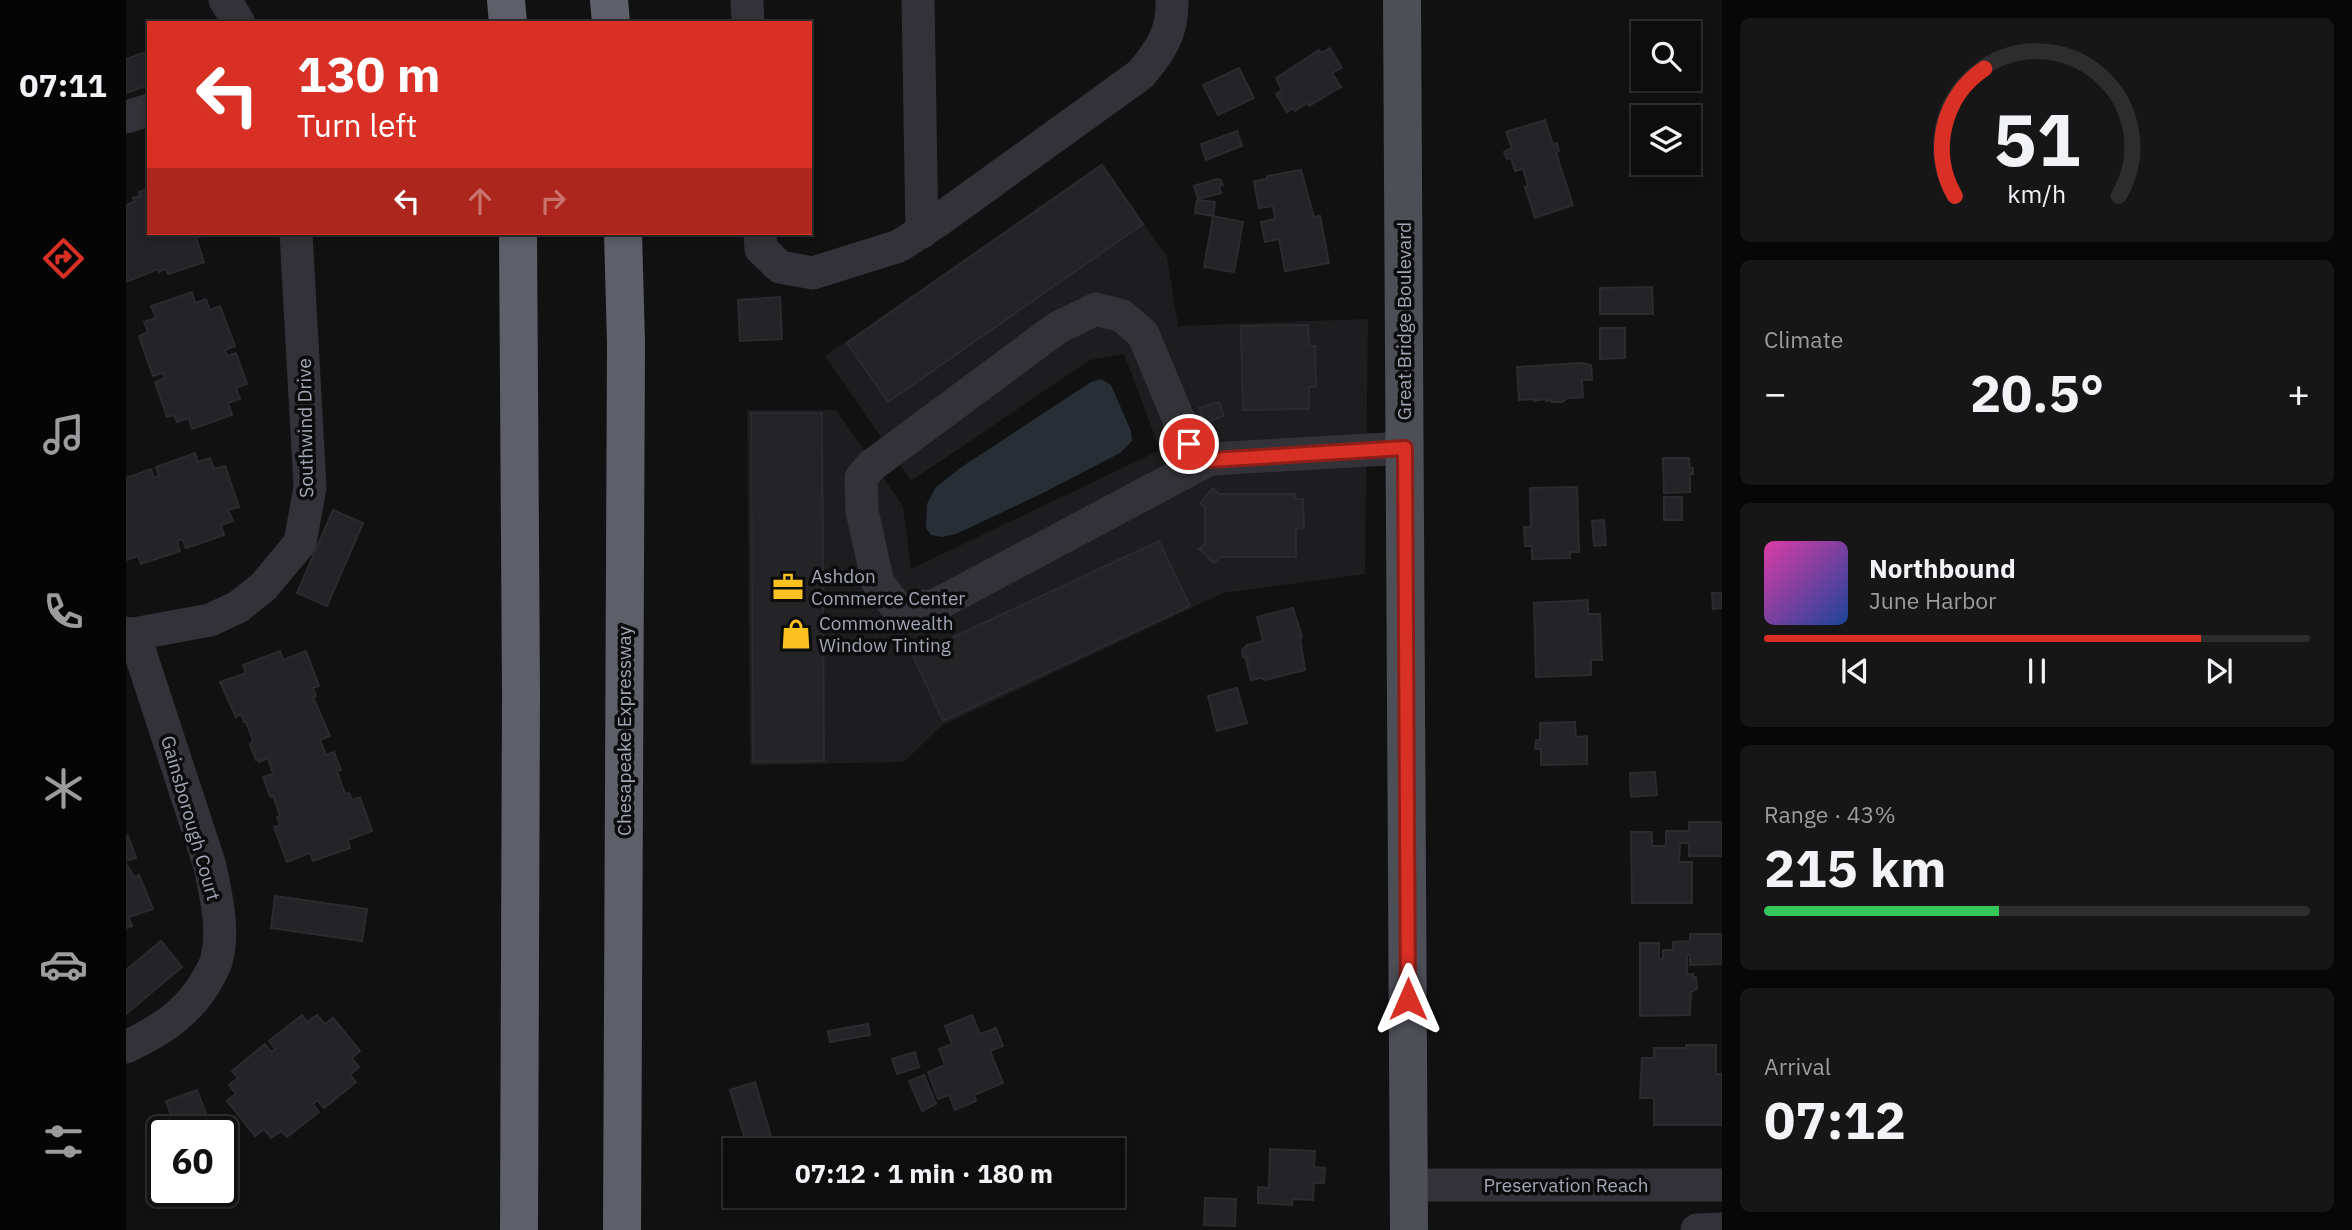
<!DOCTYPE html>
<html lang="en">
<head>
<meta charset="utf-8">
<style>
  body { margin:0; font-family:"IBM Plex Sans",sans-serif; background:#161617; color:#f1f3f6; height:100vh; display:flex; flex-direction:column; font-size:26px; white-space:nowrap }
  * { box-sizing:border-box; margin:0 }
  p { font-size:23px; color:#9a9c9e }
  .icon { flex:none; width:38px; height:38px; fill:none; stroke:currentColor; stroke-width:2; stroke-linecap:round; stroke-linejoin:round }
  .map { position:relative; flex:1; overflow:hidden }
  .drawer { display:flex; flex-direction:column; gap:18px; padding:18px; background:#070708; width:630px }
  .drawer>* { flex:none }
  .banner { position:absolute; left:21px; top:21px; width:665px; height:214px; border-radius:0px; box-shadow:0 4px 10px #0003,0 0 0 2px #2d2d2e; background:#d93025; color:#fff; overflow:hidden }
  .fabs { position:absolute; left:1505px; top:21px; display:grid; gap:14px }
  .fabs a { display:grid; place-items:center; width:70px; height:70px; border-radius:0px; background:#0d0d0e; box-shadow:0 4px 10px #0003,0 0 0 2px #2d2d2e; font-size:35px }
  .speed { position:absolute; left:21px; top:1116px; display:flex; gap:14px; font-size:35px; font-weight:700; text-align:center }
  .speed>* { display:grid; place-content:center; width:91px; height:91px; border-radius:50%; background:#0d0d0e; box-shadow:0 4px 10px #0003,0 0 0 2px #2d2d2e; line-height:1 }
  .speed .limit { border:4px solid #111; border-radius:10px; background:#fff; color:#111 }
  .pin { position:absolute; display:grid; place-items:center; width:60px; height:60px; color:#fff; margin:-30px; border:4px solid #fff; border-radius:50%; box-shadow:0 2px 7px #0007 }
  .me { position:absolute; width:77px; margin:-38px; rotate:0deg; stroke-linejoin:round; filter:drop-shadow(0 0 5px #0008) }
  .turn { display:flex; align-items:center; gap:24px; height:147px; padding:0 35px; font-size:32px }
  .turn .icon { width:91px; height:91px; stroke-width:2.5 }
  .turn b { display:block; font-size:49px; line-height:60px }
  .lanes { display:flex; align-items:center; height:66px; padding:0 35px; background:#0003; justify-content:center; gap:35px; direction:ltr }
  .lanes .off { opacity:.35 }
  .big { font-size:52px; font-weight:800; line-height:1.1 }
  .drawer .tile { flex:1; display:flex; flex-direction:column; justify-content:center; gap:10px; min-width:0; padding:0 24px; border-radius:10px; background:#161617 }
  .drawer .dial { align-items:center; gap:0 }
  .dial svg { height:182px; overflow:visible; fill:none; stroke:#2d2d2e; stroke-width:7; stroke-linecap:round; text-anchor:middle }
  .dial text { fill:#f1f3f6; stroke:none }
  .song { display:flex; align-items:center; gap:21px }
  .cover { width:84px; height:84px; border-radius:10px; background:linear-gradient(135deg,hsl(320 70% 55%),hsl(220 70% 35%)) }
  .played { height:7px; border-radius:4px; background:linear-gradient(90deg,#d93025 80%,#2d2d2e 80%) }
  .keys { display:flex; justify-content:space-around; direction:ltr }
  .heat { display:flex; justify-content:space-between; align-items:center; font-size:38px; direction:ltr }
  .charge { height:10px; border-radius:5px; background:linear-gradient(90deg,#34c759 43%,#2d2d2e 0) }
  .trip { position:absolute; left:597px; top:1138px; width:402px; height:70px; border-radius:0px; background:#0d0d0e; box-shadow:0 4px 10px #0003,0 0 0 2px #2d2d2e; font-weight:800; line-height:70px; text-align:center }
  main { display:flex; flex:1; min-height:0 }
  .dock { display:flex; flex-direction:column; width:126px; justify-content:space-around; align-items:center; background:#050506; color:#9a9c9e }
  .dock .icon { width:49px; height:49px }
  .dock .selected { color:#d93025 }
  .dock b { font-size:32px; color:#f1f3f6 }
  .map>svg:first-child { display:block }
  .built { fill:#1d1d1f }
  .water { fill:#272e36 }
  .building { fill:#242427; stroke:#2b2b2f; stroke-width:2 }
  .lines { fill:none; stroke-linecap:round; stroke-linejoin:round }
  .minor { stroke:#323238; stroke-width:33 }
  .major { stroke:#4d4f57; stroke-width:38 }
  .highway { stroke:#5d6069; stroke-width:38 }
  .route-casing { stroke:#8d1f18; stroke-width:18 }
  .route { stroke:#d93025; stroke-width:12 }
  .labels { text-anchor:middle; stroke-width:7; stroke-linejoin:round; paint-order:stroke }
  .street-label { font-size:19px; fill:#a1a6b4; stroke:#0c0c0d }
  .poi-label { font-size:19px; fill:#a1a6b4; stroke:#0c0c0d; text-anchor:start }
</style>
</head>
<body>
<main>
<nav class="dock">
<b>07:11</b>
<svg class="icon selected" aria-label="directions" viewBox="0 0 24 24"><path d="M12 3l9 9-9 9-9-9zM9 14v-3h6M13 9l2 2-2 2"/></svg>
<svg class="icon" aria-label="music" viewBox="0 0 24 24"><path d="M9 18V5l10-2v13"/><circle cx="6" cy="18" r="3"/><circle cx="16" cy="16" r="3"/></svg>
<svg class="icon" aria-label="phone" viewBox="0 0 24 24"><path d="M5 4h4l2 5-3 2q2 4 5 5l2-3 5 2v4C11 20 4 13 5 4z"/></svg>
<svg class="icon" aria-label="climate" viewBox="0 0 24 24"><path d="M12 3v18M4 7l16 10M4 17L20 7"/></svg>
<svg class="icon" aria-label="car" viewBox="0 0 24 24"><path d="M5 17H2v-5l4-1 3-4h7l3 4 3 1v5h-3M9 17h6M6 11h13"/><circle cx="7" cy="17" r="2"/><circle cx="17" cy="17" r="2"/></svg>
<svg class="icon" aria-label="filters" viewBox="0 0 24 24"><path d="M4 7h16M4 17h16"/><circle cx="9" cy="7" r="2"/><circle cx="15" cy="17" r="2"/></svg>
</nav>
<div class="map">
<svg width="1596" height="1230" viewBox="0 0 1596 1230">
  <rect width="100%" height="100%" fill="#111112"/>
  <path class="built" d="M976,163L1041,257L1052,326L1242,319L1239,574L1097,593L815,726L778,762L624,765L621,410H710L777,506L785,569L1034,450L998,354L964,360L785,481L699,356Z"/>
  <path class="water" d="M975,379L985,385L1005,431L1006,441L994,453L913,495L830,534L816,537L805,535L800,528L801,504L809,488L834,468L965,382Z"/>
  <path class="building" d="M1204,48L1216,68L1206,73L1215,87L1183,106L1181,103L1169,111L1167,108L1161,112L1150,94L1156,90L1150,78L1193,50L1195,53Z
    M23,51V85L0,93V59Z
    M1113,68L1128,98L1092,115L1077,85Z
    M1419,120L1427,145L1431,143L1433,151L1430,153L1447,205L1409,218L1399,187L1402,186L1397,169L1389,171L1385,158L1381,159L1378,152L1386,148L1380,132Z
    M1111,131L1116,146L1080,160L1075,144Z
    M976,165L1017,224L762,402L721,343Z
    M1175,170L1188,217L1194,216L1203,263L1159,271L1153,239L1139,242L1135,222L1149,219L1147,206L1133,208L1128,181L1141,179V176Z
    M1091,179L1095,180L1097,185L1093,186L1095,193L1072,199L1068,186Z
    M23,188V233H76L77,235L70,238L78,262L42,274L40,269L33,272L32,269L0,282V205L8,202L7,198L14,196L13,192Z
    M1071,200L1089,202L1087,216L1069,213Z
    M1087,216L1117,222L1108,272L1078,267Z
    M1526,287L1527,314H1474V288Z
    M66,292L69,303L80,299L84,310L94,306L109,346L99,350L101,356L110,353L121,384L110,388L114,399L102,403L106,415L66,429L63,418L51,422L48,415L41,417L29,382L39,378L37,373L27,376L13,336L22,332L18,322L30,318L25,306Z
    M654,297L656,339L614,341L612,300Z
    M1182,325L1183,346H1189L1190,387H1183V409L1117,410L1115,326Z
    M1474,328H1499V358L1474,359Z
    M1455,363L1465,365L1466,380H1456L1457,397L1442,398L1436,402H1425V400L1420,401V399L1408,401L1409,399L1393,400L1391,367Z
    M1093,402L1098,416L1078,423L1073,408Z
    M625,413H696L698,761L627,762Z
    M69,453L72,462L84,458L88,469L99,466L113,507L102,510L107,521L95,525L98,535L60,548L56,539L51,541L54,551L15,564L12,556L0,560V478L25,469L28,478L33,476L30,467Z
    M1537,458H1563L1564,468H1567V474H1564V492L1538,493Z
    M1451,487L1453,552H1444V558L1406,559V546H1399L1398,527H1405L1404,488Z
    M1087,488L1093,494H1169V499H1177L1178,528L1170,529V557H1094L1088,563L1073,549L1079,544V508L1074,503Z
    M1538,497H1556V520H1538Z
    M207,510L237,523L201,606L171,593Z
    M1478,520L1480,545L1468,546L1466,521Z
    M1033,541L1064,606L817,721L787,656Z
    M1586,593H1596V608L1587,609Z
    M1462,600V614H1474L1476,660H1465V675L1410,677L1408,603Z
    M1167,608L1176,637L1174,638L1179,670L1139,680L1135,678L1125,680L1120,660L1125,659L1117,657L1116,650L1121,645L1137,641L1131,617Z
    M154,651L157,660L180,651L193,686L187,688L190,696L187,697L204,736L194,740L200,755L208,752L215,770L211,771L219,794L223,793L226,800L234,797L246,831L222,840L224,848L187,861L184,853L161,862L148,827L154,825L151,817L154,815L147,796L145,797L143,794L137,777L147,774L142,758L133,762V759L130,760L124,744L127,741L120,722H118L115,714L110,717L94,682L120,673L117,665Z
    M1111,688L1121,723L1091,731L1082,696Z
    M1449,722L1450,737L1461,736V764L1415,765V749H1409L1410,740H1414V723Z
    M1529,772L1531,795L1505,797L1504,773Z
    M1563,822H1596V856H1563V843H1554L1553,862H1566V903H1506L1505,832H1526V846H1540V831H1563Z
    M2,836L10,858L0,861V837Z
    M0,863L8,877L13,875L27,909L3,917L6,926L0,928Z
    M149,896L241,909L236,941L145,928Z
    M1564,934H1596V964L1564,965V955H1561V974H1567V977H1570L1571,989L1565,992L1564,1015L1514,1016V943H1533V960L1537,959V950H1547V942L1564,941Z
    M35,941L56,967L0,1014V970Z
    M176,1015L181,1022L191,1015L199,1024L207,1018L234,1051L226,1058L233,1067L224,1075L230,1082L198,1108L191,1100L187,1104L193,1112L161,1137L155,1131L145,1138L138,1129L129,1136L101,1101L110,1094L103,1085L112,1078L106,1071L139,1044L145,1052L149,1049L143,1041Z
    M846,1015L854,1034L870,1028L877,1046L864,1051L877,1083L848,1095L850,1101L829,1110L823,1095L812,1099L802,1072L819,1065L813,1049L826,1044L819,1026Z
    M742,1024L744,1035L704,1042L702,1031Z
    M1560,1045H1590V1074H1596V1125H1528V1098H1514L1516,1058H1528V1048H1560Z
    M789,1052L793,1067L771,1074L766,1059Z
    M798,1075L810,1104L796,1111L783,1081Z
    M629,1082L649,1150H618L622,1149L604,1090Z
    M71,1090L87,1132H51L40,1101Z
    M1144,1149L1189,1151L1188,1167L1199,1168L1198,1183H1188L1187,1200L1166,1199V1205L1132,1203V1187L1143,1188Z
    M1079,1198L1110,1199L1109,1226L1078,1225Z"/>
  <g class="lines">
    <path class="minor" d="M99,0L113,23
      M621,0L622,23
      M792,0L796,232
      M0,117L23,110
      M634,233L635,249L654,267L687,273L773,246L810,222L1015,74C1035,50 1047,32 1046,0
      M1084,459L810,605L775,610L769,605L752,583L736,511L735,478L745,466L931,328L970,309L996,316L1017,334L1063,444L1084,459L1279,448
      M0,633L8,634L84,620L112,607L138,586L174,543L184,487L170,233
      M0,1047C34,1031 64,1012 82,978C85,972 90,965 91,958C98,928 90,896 84,866L8,634
      M1283,1185H1596
      M1571,1230L1596,1229"/>
    <path class="major" d="M1276,0L1283,1230"/>
    <path class="highway" d="M380,0L382,23
      M483,0L485,23
      M392,233L395,693L393,1230
      M496,1230L500,342L497,233"/>
  </g>
  <g class="lines">
    <g class="route-casing">
      <path id="route" d="M1063,444L1084,460L1279,448L1282,999"/>
    </g>
    <use href="#route" class="route"/>
  </g>
  <defs>
    <g id="office-bare" transform="scale(2.415)"><path d="M-6-3h4V-5.5h4V-3h4V5H-6ZM-1-4.5V-3h2v-1.5ZM-6 0V1H6V0Z" fill="#fbc120" stroke="#0c0c0d" stroke-width="2.5" paint-order="stroke"/></g>
    <g id="shop-bare" transform="scale(2.415)"><path d="M-5-2.5h2.3a2.7 3.5 0 0 1 5.4 0H5L5.5 6h-11ZM-1.5-2.5h3a1.5 2.3 0 0 0-3 0Z" fill="#fbc120" stroke="#0c0c0d" stroke-width="2.5" paint-order="stroke"/></g>
  </defs>
  <g fill-rule="evenodd">
    <use href="#office-bare" x="662" y="587"/>
    <use href="#shop-bare" x="670" y="634"/>
  </g>
  <g class="labels">
    <g class="street-label">
      <text transform="translate(1278 321) rotate(-90)" y="7">Great Bridge Boulevard</text>
      <text transform="translate(179 428) rotate(-91)" y="7">Southwind Drive</text>
      <text transform="translate(498 731) rotate(-90)" y="7">Chesapeake Expressway</text>
      <text transform="translate(65 818) rotate(74)" y="7">Gainsborough Court</text>
      <text x="1440" y="1192">Preservation Reach</text>
    </g>
    <g class="poi-label">
      <text x="685" y="583">Ashdon<tspan x="685" dy="22">Commerce Center</tspan></text>
      <text x="693" y="630">Commonwealth<tspan x="693" dy="22">Window Tinting</tspan></text>
    </g>
  </g>
</svg>
<div class="fabs">
<a><svg class="icon" aria-label="search" viewBox="0 0 24 24"><circle cx="10" cy="10" r="6"/><path d="M15 15l6 6"/></svg></a>
<a><svg class="icon" aria-label="layers" viewBox="0 0 24 24"><path d="M12 4l9 5-9 5-9-5zM3 14l9 5 9-5"/></svg></a>
</div>
<div class="speed"><div class="limit">60</div></div>
<div class="pin" style="left:1063px;top:444px;background:#d93025"><svg class="icon" aria-label="arrive" viewBox="0 0 24 24"><path d="M6 21V4h12l-3 4 3 4H6"/></svg></div>
<svg class="me" style="left:1282px;top:999px" viewBox="-20 -20 40 40"><path d="M0-17L14 15 0 8-14 15z" fill="#d93025" stroke="#fff" stroke-width="4"/></svg>
<div class="trip">07:12 · 1 min · 180 m</div>
<div class="banner">
<div class="turn"><svg class="icon" aria-label="left" viewBox="0 0 24 24"><path d="M17 20v-9H6M10 6l-5 5 5 5"/></svg><div><b>130 m</b>Turn left</div></div>
<div class="lanes"><svg class="icon" aria-label="left" viewBox="0 0 24 24"><path d="M17 20v-9H6M10 6l-5 5 5 5"/></svg><svg class="icon off" aria-label="ahead" viewBox="0 0 24 24"><path d="M12 20V5M6 11l6-6 6 6"/></svg><svg class="icon off" aria-label="right" viewBox="0 0 24 24"><path d="M7 20v-9h11M14 6l5 5-5 5"/></svg></div>
</div>
</div>
<section class="drawer">
<div class="tile dial"><svg viewBox="0 0 100 80">
<path d="M14 69A42 42 0 1 1 86 69"/>
<path d="M14 69A42 42 0 0 1 27 13" stroke="#d93025"/>
<text x="50" y="56" font-size="32" font-weight="700">51</text>
<text x="50" y="72" font-size="11">km/h</text>
</svg></div>
<div class="tile"><p>Climate</p>
<div class="heat"><a>−</a><b class="big">20.5°</b><a>+</a></div>
</div>
<div class="tile">
<div class="song"><i class="cover"></i><div><b>Northbound</b><p>June Harbor</p></div></div>
<div class="played"></div>
<div class="keys"><svg class="icon" aria-label="previous" viewBox="0 0 24 24"><path d="M18 5L8 12l10 7zM5 5v14"/></svg><svg class="icon" aria-label="pause" viewBox="0 0 24 24"><path d="M8 5v14M16 5v14"/></svg><svg class="icon" aria-label="next" viewBox="0 0 24 24"><path d="M6 5l10 7-10 7zM19 5v14"/></svg></div>
</div>
<div class="tile"><p>Range · 43%</p><b class="big">215 km</b><div class="charge"></div></div>
<div class="tile"><p>Arrival</p><b class="big">07:12</b></div>
</section>
</main>
</body>
</html>
